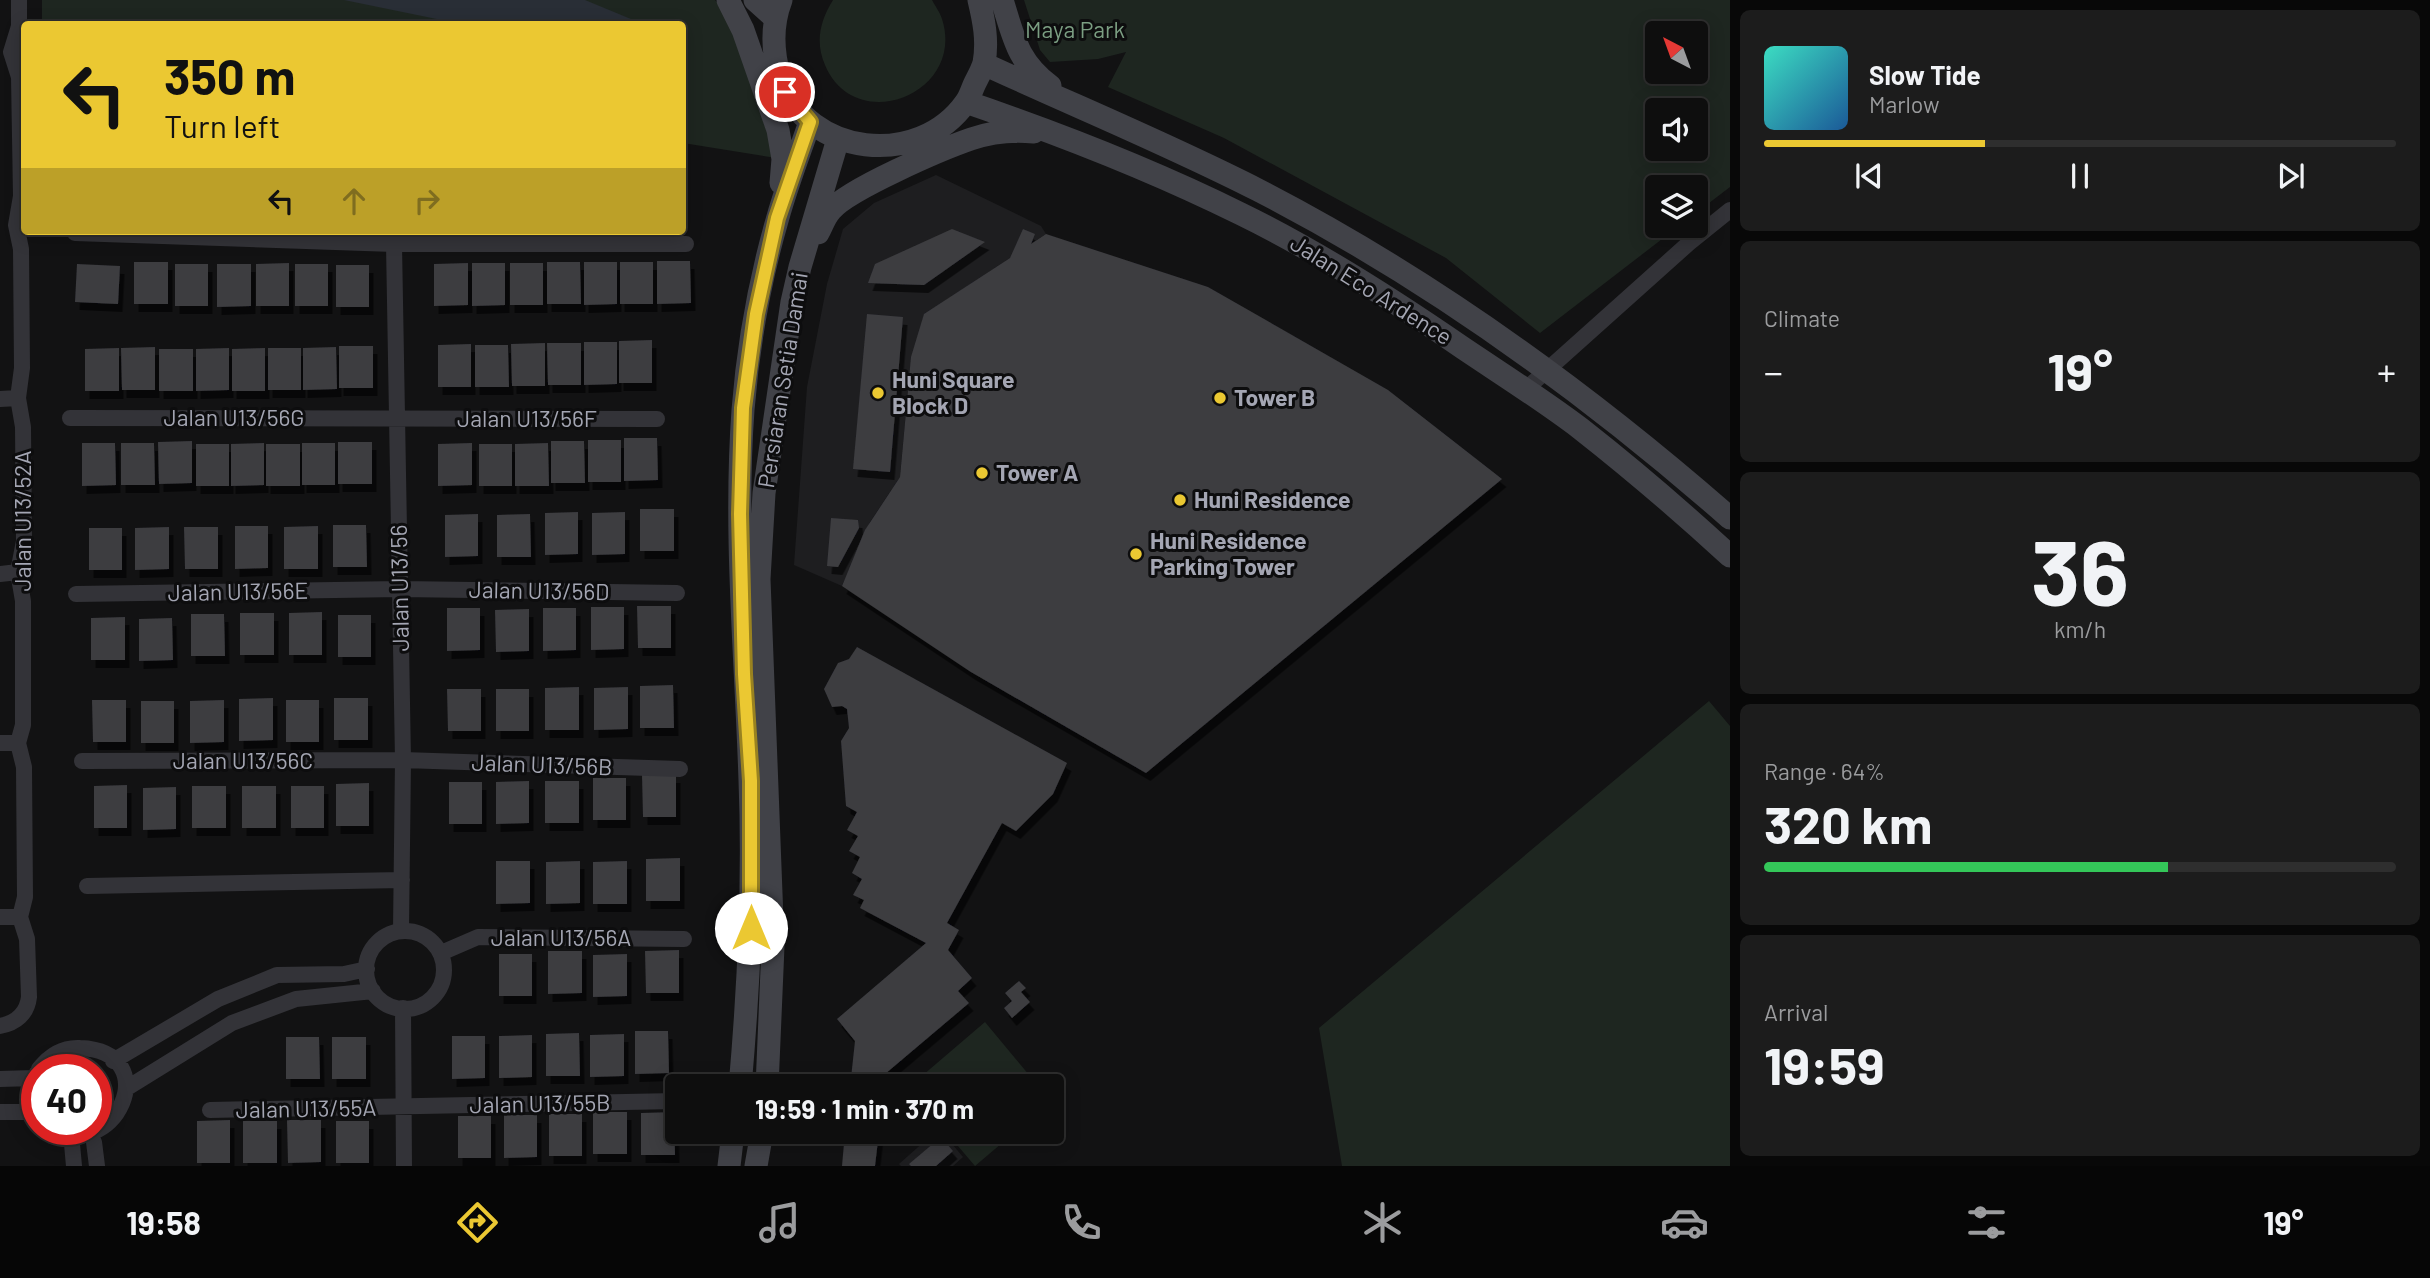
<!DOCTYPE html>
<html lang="en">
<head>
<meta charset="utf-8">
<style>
  body { margin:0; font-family:Barlow,sans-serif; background:#1c1c1c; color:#f1f3f6; height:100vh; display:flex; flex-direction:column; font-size:26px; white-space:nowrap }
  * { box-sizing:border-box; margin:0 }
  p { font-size:23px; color:#9b9c9e }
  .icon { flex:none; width:38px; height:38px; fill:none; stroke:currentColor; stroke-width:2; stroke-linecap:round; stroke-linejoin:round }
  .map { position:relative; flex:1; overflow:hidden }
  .side { display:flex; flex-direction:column; gap:10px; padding:10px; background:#080808; width:700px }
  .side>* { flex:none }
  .banner { position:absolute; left:21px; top:21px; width:665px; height:214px; border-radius:7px; box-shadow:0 4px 18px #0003,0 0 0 2px #2e2e2e; background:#ebc832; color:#111; overflow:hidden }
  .needle { width:46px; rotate:319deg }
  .fabs { position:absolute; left:1645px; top:21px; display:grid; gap:14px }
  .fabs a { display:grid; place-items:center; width:63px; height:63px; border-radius:7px; background:#0e0e0e; box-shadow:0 4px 18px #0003,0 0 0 2px #2e2e2e; font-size:35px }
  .speed { position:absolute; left:21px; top:1054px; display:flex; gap:14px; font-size:35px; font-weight:700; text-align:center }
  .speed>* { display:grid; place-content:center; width:91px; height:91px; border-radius:50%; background:#0e0e0e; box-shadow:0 4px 18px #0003,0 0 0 2px #2e2e2e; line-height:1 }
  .speed .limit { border:10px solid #d22; background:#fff; color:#111 }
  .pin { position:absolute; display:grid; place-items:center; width:60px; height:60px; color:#fff; margin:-30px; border:4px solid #fff; border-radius:50%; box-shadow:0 2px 7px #0007 }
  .me { position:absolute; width:77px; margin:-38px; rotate:0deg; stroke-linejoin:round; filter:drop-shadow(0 0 5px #0008) }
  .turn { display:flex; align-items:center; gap:24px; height:147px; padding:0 28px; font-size:32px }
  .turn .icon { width:91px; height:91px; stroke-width:2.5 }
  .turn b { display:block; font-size:49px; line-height:60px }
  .lanes { display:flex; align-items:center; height:66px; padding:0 28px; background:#0003; justify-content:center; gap:35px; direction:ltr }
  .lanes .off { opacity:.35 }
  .big { font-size:52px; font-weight:700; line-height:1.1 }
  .side .card { flex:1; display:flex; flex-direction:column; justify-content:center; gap:10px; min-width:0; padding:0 24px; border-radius:10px; background:#1c1c1c }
  .side .dial { align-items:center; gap:0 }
  .dial b { font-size:91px; line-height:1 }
  .song { display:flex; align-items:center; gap:21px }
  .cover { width:84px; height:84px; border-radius:10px; background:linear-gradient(135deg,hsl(170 70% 55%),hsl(210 70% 35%)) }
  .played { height:7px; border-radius:4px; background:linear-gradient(90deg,#ebc832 35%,#2e2e2e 35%) }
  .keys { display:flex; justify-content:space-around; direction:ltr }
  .heat { display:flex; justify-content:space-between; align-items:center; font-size:38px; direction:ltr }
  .charge { height:10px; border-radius:5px; background:linear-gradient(90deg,#34c759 64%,#2e2e2e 0) }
  .trip { position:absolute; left:665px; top:1074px; width:399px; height:70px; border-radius:7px; background:#0e0e0e; box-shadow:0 4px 18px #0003,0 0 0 2px #2e2e2e; font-weight:700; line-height:70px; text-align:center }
  .menu { display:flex; height:112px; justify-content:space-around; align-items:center; background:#060606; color:#9b9c9e }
  .menu .icon { width:49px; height:49px }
  .menu .on { color:#ebc832 }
  .menu b { font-size:32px; color:#f1f3f6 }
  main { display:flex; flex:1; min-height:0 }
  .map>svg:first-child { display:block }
  .built { fill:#1e1e20 }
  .green { fill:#1e2620; fill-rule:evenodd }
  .water { fill:#292e36 }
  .building { fill:#3c3c40; filter:url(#shadow) }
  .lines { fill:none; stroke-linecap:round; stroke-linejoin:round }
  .street { stroke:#333338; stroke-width:16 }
  .secondary { stroke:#414248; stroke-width:23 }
  .route-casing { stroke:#998220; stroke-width:18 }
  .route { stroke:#ebc832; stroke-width:12 }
  .poi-dot { fill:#ebc832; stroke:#0d0d0e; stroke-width:2.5 }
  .labels { text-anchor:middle; stroke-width:6; stroke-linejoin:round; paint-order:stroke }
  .park-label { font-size:23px; fill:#7b9e82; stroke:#0d0d0e }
  .street-label { font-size:23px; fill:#a4a6b3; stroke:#0d0d0e }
  .poi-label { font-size:23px; font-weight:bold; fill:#a4a6b3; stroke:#0d0d0e; text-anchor:start }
</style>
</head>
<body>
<main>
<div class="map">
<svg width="1730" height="1166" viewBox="0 0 1730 1166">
  <defs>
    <filter id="shadow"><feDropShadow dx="4.5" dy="8" stdDeviation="0" flood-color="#0009"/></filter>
  </defs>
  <rect width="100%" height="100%" fill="#121213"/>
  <path class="built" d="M936,175L1041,226L1046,234L924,315L908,388L900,477L870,522L842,586L794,565L807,387L827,284L843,229L874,203Z
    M935,1132H942L963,1157L953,1166H901L899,1164Z"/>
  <path class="green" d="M42,0H715L726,12L776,158L683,143L682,24H42Z
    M833,0H932C935,6 940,12 942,19C966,94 855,137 825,65C815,42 820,21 833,0Z
    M1024,0H1730V187L1696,213V187H1657V226H1679L1540,333L1446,258L1224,138L1108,87L1126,52L1098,59L1050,62L1040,50ZM1657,33H1696V72H1657ZM1696,110V149H1657V110Z
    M1709,701L1730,726V1166H1342L1319,1028Z
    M985,1022L1039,1087H909Z
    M946,1132H1015L975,1166Z"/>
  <path class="water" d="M344,0H585L643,24H461Z"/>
  <path class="building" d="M952,229L985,242L924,285L868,283L875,264Z
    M1023,229L1035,234L1031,244L1046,234L1208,287L1388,390L1502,479L1146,773L971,672L842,586L865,530L900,477L911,357L924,314L1010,258Z
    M657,261H690L691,303L657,304Z
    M134,262H168V304H134Z
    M547,262H580L581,304H547Z
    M584,262H617V304L584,305Z
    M620,262H653V304H620Z
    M289,263V306H256V264Z
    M468,263V305L434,306V264Z
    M472,263H505V305L472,306Z
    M510,263H543V305H510Z
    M77,264L120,266L118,304L75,302Z
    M175,264H208V306H175Z
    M217,264H251V306L217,307Z
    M295,264H328V306H295Z
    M336,265H369V307H336Z
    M867,314L903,317L890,472L853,469Z
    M652,340V383H619V341Z
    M584,342H617V384L584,385Z
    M545,343V386H512L511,344Z
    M547,343H581V385H548Z
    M471,344V387H438V345Z
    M475,345H508L509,387H475Z
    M339,346H373V388H339Z
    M155,347V390H122L121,348Z
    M336,347L337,389L303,390V348Z
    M119,348V391H85V349Z
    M229,348V390L196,391V349Z
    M265,348V391H232V349Z
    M268,348H301V390H268Z
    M159,349H193V391H159Z
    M624,438H657L658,480L624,481Z
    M588,440H621V482H588Z
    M192,441V483L159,484L158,442Z
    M551,441H584L585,483H551Z
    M338,442H372V484H338Z
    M82,443H115L116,485L82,486Z
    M121,443H154L155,485H121Z
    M264,443V485L231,486V444Z
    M302,443H335V485H302Z
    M472,443V485L438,486V444Z
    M548,443L549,486H515V444Z
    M196,444H229V486H196Z
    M266,444H300V486H266Z
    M479,444H512V486H479Z
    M640,509H674V551H640Z
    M578,512V554L545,555V513Z
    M625,512V554L592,555V513Z
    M478,514V556L445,557V515Z
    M530,514L531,557H497V515Z
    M831,518L858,520L859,528L838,567L827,566Z
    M333,525H366L367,567H333Z
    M235,526H268V568L235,569Z
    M318,526V569H284V527Z
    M169,527V569L135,570V528Z
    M184,527H218V569H185Z
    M89,528H122V570H89Z
    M637,606H671V648H638Z
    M591,607H624V649L591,650Z
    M447,608H480V650L447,651Z
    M543,608H576V650L543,651Z
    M529,609V651L496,652L495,610Z
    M322,612V655H289V613Z
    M240,613H274V655H240Z
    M191,614H224L225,656H191Z
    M338,615H371V657H338Z
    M125,617V660H91V618Z
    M172,618L173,660L139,661V619Z
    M857,647L1067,763L1053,794L1016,831L1002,823L947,923L959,930L948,950L972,978L958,991L969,1003L885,1074L884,1087H850L855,1041L837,1019L926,943L860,908L864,900L853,895L862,879L852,873L860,857L849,851L858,836L847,830L857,812L846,806L841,741L849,728L847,709L842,706L832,707L824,689L838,663L849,659Z
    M673,685L674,728H640V686Z
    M579,687V730H545V688Z
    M628,687V729L594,730V688Z
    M447,689H481V731H448Z
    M496,689H529V731H496Z
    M273,698V740L239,741V699Z
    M334,698H368V740H334Z
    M92,700H126V742H93Z
    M224,700V742L190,743V701Z
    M286,700H319V742H286Z
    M141,701H174V743H141Z
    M642,775H676V817H643Z
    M593,778H626V820H593Z
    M529,781V823L496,824V782Z
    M545,781H579V823H545Z
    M449,782H482V824H449Z
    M369,783V826H336V784Z
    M127,785V828H94V786Z
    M192,786H226V828H192Z
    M242,786H276V828H242Z
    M291,786H324V828H291Z
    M176,787V829L143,830V788Z
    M680,858V901H646V859Z
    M496,861H530V903L496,904Z
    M580,861V903L546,904V862Z
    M627,861V904H593V862Z
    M679,950V993H646L645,951Z
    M548,951H582V993L548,994Z
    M499,954H532V996H499Z
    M627,954V996L593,997V955Z
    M1019,981L1026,988L1021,992L1030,1002L1012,1018L1004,1008L1012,1001L1005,993Z
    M635,1031H668L669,1073L635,1074Z
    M579,1033L580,1076H546V1034Z
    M624,1034V1076L590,1077V1035Z
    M532,1035V1077L499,1078V1036Z
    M452,1036H485V1078L452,1079Z
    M286,1037H319L320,1079H286Z
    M332,1037H366V1079H332Z
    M593,1112H627V1154H593Z
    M674,1112L675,1155H641V1113Z
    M549,1114H582V1156H549Z
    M504,1115H537V1157L504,1158Z
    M458,1116H491V1158H458Z
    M230,1120V1163H197V1121Z
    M287,1120H321V1162L288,1163Z
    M243,1121H277V1163H243Z
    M336,1121H369V1163H336Z
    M845,1132H879L875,1166H842Z
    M941,1137L953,1151L936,1166H911L909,1164Z"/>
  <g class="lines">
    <path class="street" d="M75,233L394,244H686
      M394,244L403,760L401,931
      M1526,389L1689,243L1730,210
      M0,399L18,398
      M70,418L657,419
      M0,574L18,572
      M76,594L400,589L677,593
      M0,743H18
      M82,761L403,760L680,769
      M87,886L402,880
      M0,917H20
      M366 970a39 39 0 1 1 78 0a39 39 0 1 1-78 0Z
      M441,953L478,937L684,939
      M403,1008L404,1166
      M0,1026C16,1023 27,1014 29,997L27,939L20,917L25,897L24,767L18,743L23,725V601L18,572L24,541L23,427L18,398L22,368L21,249L16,225L21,196L19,77L11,52L19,26V0
      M113,1061L218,999L277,975L344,974L367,969
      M39,1069C49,1056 63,1047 80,1048C166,1051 118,1166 43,1129
      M37,1073C29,1087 29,1105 37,1119
      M0,1079L34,1078
      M127,1088L232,1023L296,999L373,991
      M210,1110L677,1101
      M0,1112H33
      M94,1142L97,1166
      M72,1144L74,1166"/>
    <path class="secondary" d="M728,0L743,30L778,130L783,159L781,183
      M755,0L775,18
      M781,0C771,26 772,51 780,78C807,157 919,169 966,102C970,97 972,89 975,83C978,77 982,70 984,63C988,41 984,21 979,0
      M1002,0C1014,38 1017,61 1050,86
      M984,64C1075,106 1168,144 1258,190C1429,278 1585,391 1730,518
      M966,102C1060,134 1152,170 1241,214C1319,252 1392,299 1463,348C1503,375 1543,400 1581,429C1632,469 1682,512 1730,556
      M818,233C822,226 825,216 831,210C849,189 942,149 971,139C991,132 1013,130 1034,132
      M740,1087C749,985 754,882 750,780C746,657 734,533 743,410C748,346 760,279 778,217C787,185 799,154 810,122
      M767,1087L773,946L759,579L764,493L792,302L800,267L838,139
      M729,1166L733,1132
      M756,1166L762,1132"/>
  </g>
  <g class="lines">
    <g class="route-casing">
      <path id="route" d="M751,928V781L744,674L740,514L743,408L756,314L777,218L810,122L785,92"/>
    </g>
    <use href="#route" class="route"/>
  </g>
  <g class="poi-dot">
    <circle cx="878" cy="393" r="7"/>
    <circle cx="1220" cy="398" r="7"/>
    <circle cx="982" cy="473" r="7"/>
    <circle cx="1180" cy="500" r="7"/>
    <circle cx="1136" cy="554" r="7"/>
  </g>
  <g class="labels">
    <g class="park-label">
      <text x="1075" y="38">Maya Park</text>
    </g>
    <g class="street-label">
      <text transform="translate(1371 290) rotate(32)" y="8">Jalan Eco Ardence</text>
      <text transform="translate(783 380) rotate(-81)" y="8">Persiaran Setia Damai</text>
      <text x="234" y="426">Jalan U13/56G</text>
      <text x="527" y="427">Jalan U13/56F</text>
      <text transform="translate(23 521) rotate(-90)" y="8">Jalan U13/52A</text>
      <text transform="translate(400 588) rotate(-91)" y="8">Jalan U13/56</text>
      <text transform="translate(539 591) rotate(1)" y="8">Jalan U13/56D</text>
      <text transform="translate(238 592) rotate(-1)" y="8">Jalan U13/56E</text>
      <text x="243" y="769">Jalan U13/56C</text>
      <text transform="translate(542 765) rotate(2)" y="8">Jalan U13/56B</text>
      <text x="561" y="946">Jalan U13/56A</text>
      <text transform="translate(540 1104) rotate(-1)" y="8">Jalan U13/55B</text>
      <text transform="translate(306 1109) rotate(-1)" y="8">Jalan U13/55A</text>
    </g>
    <g class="poi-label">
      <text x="892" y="388">Huni Square<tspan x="892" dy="26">Block D</tspan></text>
      <text x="1234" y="406">Tower B</text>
      <text x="996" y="481">Tower A</text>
      <text x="1194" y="508">Huni Residence</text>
      <text x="1150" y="549">Huni Residence<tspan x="1150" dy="26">Parking Tower</tspan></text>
    </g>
  </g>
</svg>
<div class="fabs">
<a><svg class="needle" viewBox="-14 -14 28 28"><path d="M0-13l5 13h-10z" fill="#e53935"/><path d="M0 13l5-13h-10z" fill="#9b9c9e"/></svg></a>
<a><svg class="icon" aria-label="sound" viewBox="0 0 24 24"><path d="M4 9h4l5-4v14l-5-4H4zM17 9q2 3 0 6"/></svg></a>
<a><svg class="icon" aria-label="layers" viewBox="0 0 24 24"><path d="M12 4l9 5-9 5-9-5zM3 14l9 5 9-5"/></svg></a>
</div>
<div class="speed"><div class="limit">40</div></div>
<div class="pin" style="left:785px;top:92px;background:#d93025"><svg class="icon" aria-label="arrive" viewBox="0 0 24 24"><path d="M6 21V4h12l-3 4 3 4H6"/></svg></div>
<svg class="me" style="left:751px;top:928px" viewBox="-20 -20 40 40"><circle r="19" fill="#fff"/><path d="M0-13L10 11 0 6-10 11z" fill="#ebc832"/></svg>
<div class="trip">19:59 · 1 min · 370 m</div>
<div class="banner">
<div class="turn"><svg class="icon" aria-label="left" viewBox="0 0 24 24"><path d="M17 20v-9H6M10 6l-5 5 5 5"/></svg><div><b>350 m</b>Turn left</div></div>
<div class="lanes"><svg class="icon" aria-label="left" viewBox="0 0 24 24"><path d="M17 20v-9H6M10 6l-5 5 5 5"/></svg><svg class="icon off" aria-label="ahead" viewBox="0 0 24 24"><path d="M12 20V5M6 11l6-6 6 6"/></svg><svg class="icon off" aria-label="right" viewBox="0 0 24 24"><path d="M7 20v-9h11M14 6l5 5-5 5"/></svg></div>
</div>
</div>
<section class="side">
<div class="card">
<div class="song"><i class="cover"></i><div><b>Slow Tide</b><p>Marlow</p></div></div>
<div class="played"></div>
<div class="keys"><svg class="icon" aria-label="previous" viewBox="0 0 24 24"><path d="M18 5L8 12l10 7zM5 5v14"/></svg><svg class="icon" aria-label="pause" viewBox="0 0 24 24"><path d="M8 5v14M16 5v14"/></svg><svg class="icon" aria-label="next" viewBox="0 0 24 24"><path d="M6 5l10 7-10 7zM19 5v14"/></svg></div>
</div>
<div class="card"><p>Climate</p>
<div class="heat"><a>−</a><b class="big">19°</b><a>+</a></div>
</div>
<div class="card dial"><b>36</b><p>km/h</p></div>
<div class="card"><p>Range · 64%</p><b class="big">320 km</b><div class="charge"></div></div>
<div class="card"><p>Arrival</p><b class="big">19:59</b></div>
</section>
</main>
<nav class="menu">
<b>19:58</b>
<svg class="icon on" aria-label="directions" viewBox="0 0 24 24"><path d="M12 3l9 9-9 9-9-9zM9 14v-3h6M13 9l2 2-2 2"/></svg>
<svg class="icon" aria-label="music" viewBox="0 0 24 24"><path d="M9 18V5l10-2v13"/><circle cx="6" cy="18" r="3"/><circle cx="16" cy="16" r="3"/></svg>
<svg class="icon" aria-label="phone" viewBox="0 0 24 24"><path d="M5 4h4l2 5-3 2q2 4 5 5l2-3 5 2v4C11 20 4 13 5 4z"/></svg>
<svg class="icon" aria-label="climate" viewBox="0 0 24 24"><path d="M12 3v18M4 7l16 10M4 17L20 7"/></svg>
<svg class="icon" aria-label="car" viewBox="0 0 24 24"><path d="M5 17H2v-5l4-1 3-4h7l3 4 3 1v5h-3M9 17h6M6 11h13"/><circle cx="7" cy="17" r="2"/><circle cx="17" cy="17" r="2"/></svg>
<svg class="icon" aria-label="filters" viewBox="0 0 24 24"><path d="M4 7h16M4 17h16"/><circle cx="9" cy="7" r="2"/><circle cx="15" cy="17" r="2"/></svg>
<b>19°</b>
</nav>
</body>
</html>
